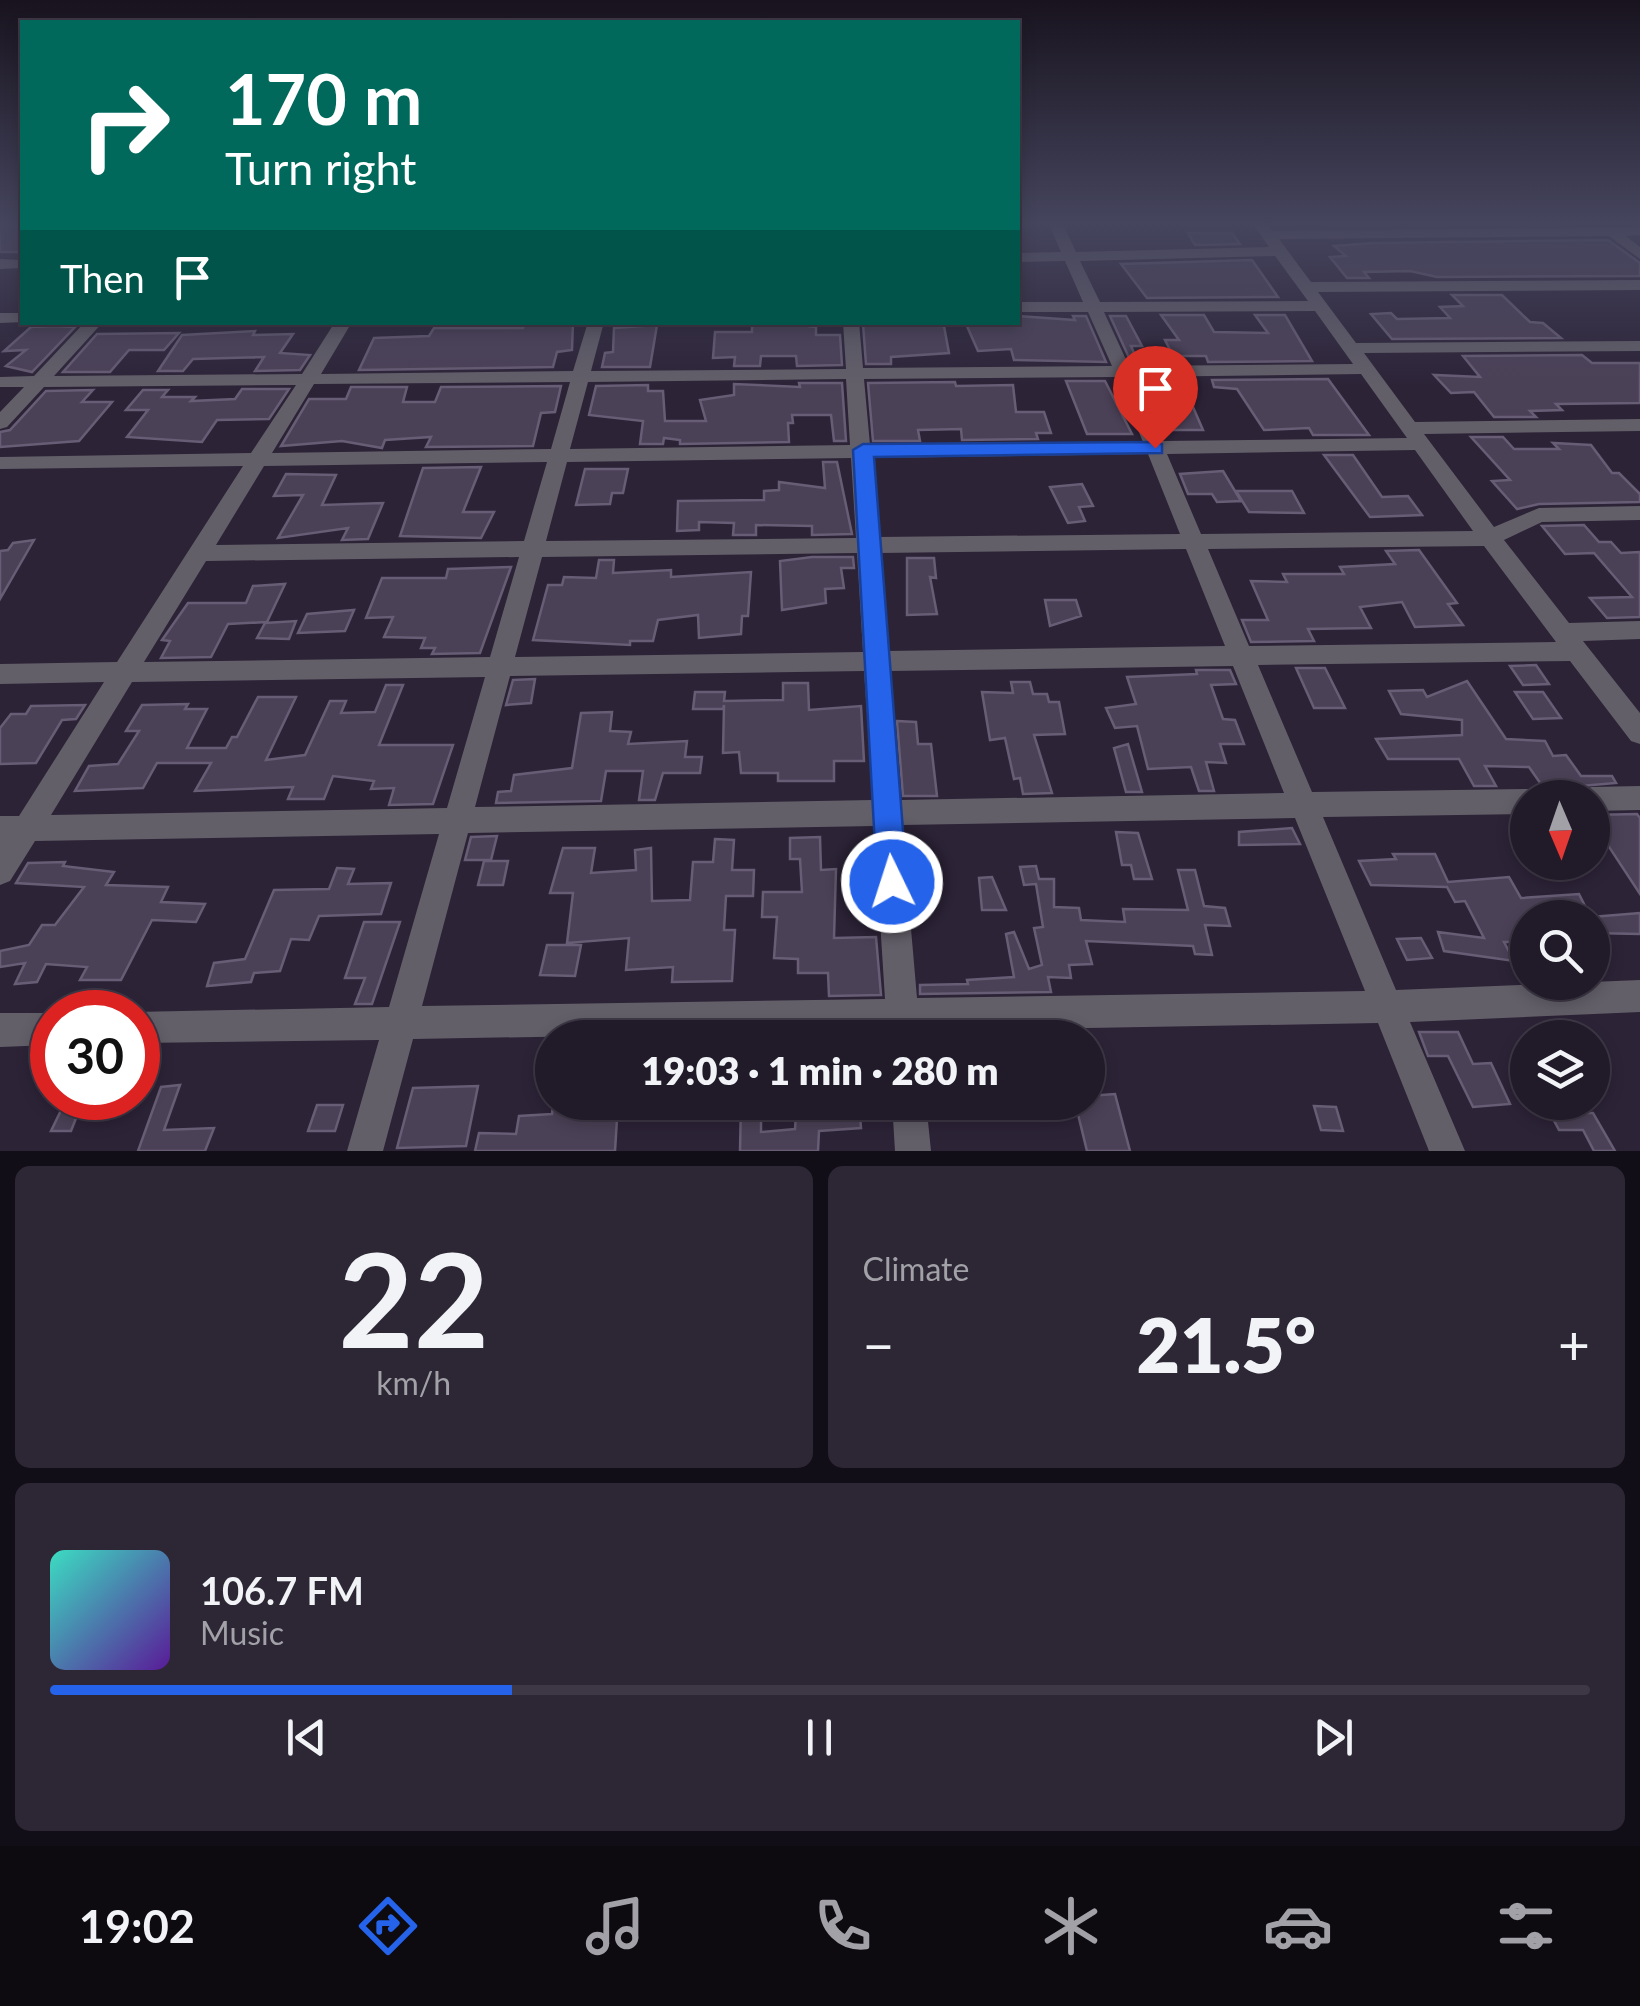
<!DOCTYPE html>
<html lang="en">
<head>
<meta charset="utf-8">
<style>
  body { margin:0; font-family:Lato,sans-serif; background:#2d2735; color:#f1f3f6; height:100vh; display:flex; flex-direction:column; font-size:38px; white-space:nowrap }
  * { box-sizing:border-box; margin:0 }
  p { font-size:32px; color:#a2a1a8 }
  .icon { flex:none; width:55px; height:55px; fill:none; stroke:currentColor; stroke-width:2; stroke-linecap:round; stroke-linejoin:round }
  .map { position:relative; height:1151px; overflow:hidden }
  .sheet { display:flex; flex-direction:column; gap:15px; padding:15px; background:#120e17; flex:1 }
  .sheet>* { flex:none }
  .top-card { position:absolute; left:20px; top:20px; width:1000px; height:305px; border-radius:0px; box-shadow:0 5px 15px #0003,0 0 0 2px #3e3846; background:#00695c; color:#fff; overflow:hidden }
  .needle { width:65px; rotate:178deg }
  .fabs { position:absolute; left:1510px; top:780px; display:grid; gap:20px }
  .fabs a { display:grid; place-items:center; width:100px; height:100px; border-radius:50%; background:#211a29; box-shadow:0 5px 15px #0003,0 0 0 2px #3e3846; font-size:50px }
  .speed { position:absolute; left:30px; top:990px; display:flex; gap:20px; font-size:50px; font-weight:700; text-align:center }
  .speed>* { display:grid; place-content:center; width:130px; height:130px; border-radius:50%; background:#211a29; box-shadow:0 5px 15px #0003,0 0 0 2px #3e3846; line-height:1 }
  .speed .limit { border:15px solid #d22; background:#fff; color:#111 }
  .pin { position:absolute; display:grid; place-items:center; width:85px; height:85px; color:#fff; margin:-102px -42px; border-radius:50% 50% 50% 0; rotate:-45deg; box-shadow:0 0 10px #0007 }
  .pin .icon { rotate:45deg }
  .me { position:absolute; width:110px; margin:-55px; rotate:356deg; stroke-linejoin:round; filter:drop-shadow(0 0 8px #0008) }
  .turn { display:flex; align-items:center; gap:35px; height:210px; padding:0 40px; font-size:45px }
  .turn .icon { width:130px; height:130px; stroke-width:2.5 }
  .turn b { display:block; font-size:70px; line-height:85px }
  .then { display:flex; align-items:center; height:95px; padding:0 40px; background:#0003; gap:20px; font-size:38px }
  .big { font-size:75px; font-weight:800; line-height:1.1 }
  .sheet .card { flex:1; display:flex; flex-direction:column; justify-content:center; gap:15px; min-width:0; padding:0 35px; border-radius:15px; background:#2d2735 }
  .sheet .dial { align-items:center; gap:0 }
  .dial b { font-size:130px; line-height:1 }
  .song { display:flex; align-items:center; gap:30px }
  .cover { width:120px; height:120px; border-radius:15px; background:linear-gradient(135deg,hsl(170 70% 55%),hsl(270 70% 35%)) }
  .played { height:10px; border-radius:5px; background:linear-gradient(90deg,#2563eb 30%,#3e3846 30%) }
  .keys { display:flex; justify-content:space-around; direction:ltr }
  .heat { display:flex; justify-content:space-between; align-items:center; font-size:55px; direction:ltr }
  .sheet .tiles { flex:1; display:grid; gap:15px; grid-template-columns:1fr 1fr }
  .card:last-child { grid-column:span 2 }
  .trip { position:absolute; left:535px; top:1020px; width:570px; height:100px; border-radius:50px; background:#211a29; box-shadow:0 5px 15px #0003,0 0 0 2px #3e3846; font-weight:800; line-height:100px; text-align:center }
  .menu { display:flex; height:160px; justify-content:space-around; align-items:center; background:#0d0a10; color:#a2a1a8 }
  .menu .icon { width:70px; height:70px }
  .menu .active { color:#2563eb }
  .menu b { font-size:45px; color:#f1f3f6 }
  .map>svg:first-child { display:block }
  .building { fill:#4b4157; stroke:#675d74; stroke-width:2.5 }
  .lines { fill:none; stroke-linecap:round; stroke-linejoin:round }
  .minor { fill:#635f69; fill-rule:evenodd }
  .route { fill:#2563eb; stroke:#184099; stroke-width:2.5 }
</style>
</head>
<body>
<div class="map">
<svg width="1640" height="1151" viewBox="0 0 1640 1151">
  <rect width="100%" height="100%" fill="#2c2337"/>
  <path class="building" d="M0,224H22V248L18,252H0Z
    M1188,233H1232L1240,244L1195,245Z
    M1608,240L1640,263V276L1437,277L1410,271L1364,272L1369,278H1347L1330,257L1346,256L1334,246L1373,243Z
    M1252,260L1278,297L1147,298L1121,264Z
    M1452,295H1502L1530,322L1543,323L1561,338L1392,339L1371,314L1391,313L1397,319L1450,318L1440,307L1463,306Z
    M1161,315H1204L1214,332L1268,333L1255,315H1285L1312,361L1208,362L1206,356H1173L1165,340H1179Z
    M1018,316L1075,320L1073,316H1086L1106,362L1014,360L1011,349L978,351L966,324L1018,323Z
    M1110,316H1126L1142,346H1131L1138,362H1131Z
    M526,322H573L572,350L557,352L553,367L359,370L374,338L429,336L434,328H523Z
    M793,324L816,327V335H840L842,365L797,366L796,356H761L760,366H734L735,357L713,358L715,332H752V326Z
    M863,324L944,326L949,353L891,357V364H866Z
    M657,325L650,367H602L605,353L613,352L614,328Z
    M55,326L75,327L32,372L6,366L26,350L4,351L31,327Z
    M255,331L253,335L293,334L280,353L310,355L300,370L255,371L264,357L193,359L183,371H158L182,335Z
    M179,333L164,350H129L110,372H63L97,334Z
    M1582,355L1592,363H1640V403L1556,404L1562,410L1530,411L1536,417H1494L1474,392L1451,393L1434,375L1480,377L1463,356Z
    M1328,379L1369,435H1313L1309,428L1264,430L1237,389L1214,387L1212,380Z
    M1178,380L1193,407L1203,430H1169L1145,381Z
    M1066,381H1105L1132,434H1087Z
    M955,382L956,386L1013,385L1016,412H1044L1051,433H1036L1038,439L962,440L961,429L918,430L920,441H873L868,383Z
    M799,383H842L846,441H834L831,415H792L793,423H788L789,442L680,444V440L664,438L663,444H640L643,421L589,415L596,386L648,385V391H663L665,421H706L700,400L734,395V384L800,387Z
    M561,386L555,412L541,413L533,446L426,447L431,437L385,440L382,448L342,441L281,446L309,399H346L351,387H407L403,402H435L441,387Z
    M242,389H289L269,419L217,420L202,442L127,437L148,410H126L143,390H168L162,397H195L191,401L235,399Z
    M93,390L82,402H112L79,441L0,447V432L10,430L46,391Z
    M1471,437H1503L1514,449H1559L1553,443L1591,445L1612,473H1619L1640,494V502L1539,504L1517,509L1492,481L1510,480Z
    M1324,455H1353L1382,497L1408,496L1422,515L1370,517Z
    M823,462H837L852,534L812,535V526L756,525V535H733L734,523L699,522V530L677,531L678,501L764,500V491L779,490V482L825,488Z
    M481,467L463,512H494L481,538L400,536L423,468Z
    M585,469H628L623,493H612L610,504L576,505Z
    M1223,471L1241,501L1217,502L1212,494H1188L1180,474Z
    M286,474L336,475L322,505L383,503L368,539L342,540L348,528L278,538L303,495L274,496Z
    M1082,484L1093,506L1079,507L1085,521L1068,523L1050,487Z
    M1236,491H1292L1304,513L1249,512Z
    M1584,525L1599,542H1611L1621,553L1640,552V617L1607,618L1590,598L1632,597L1594,553L1565,554L1542,526Z
    M34,540L0,599V551L8,550L13,543Z
    M1419,550L1457,603L1448,604L1463,625L1415,627L1402,602L1360,607L1371,628L1308,629L1314,641L1251,642L1242,620H1268L1251,581L1287,582L1283,574H1344L1340,567L1395,564L1386,551Z
    M812,557H853L854,568H841L844,588L825,589L826,603L782,610L780,561Z
    M907,558H934L936,578L930,577L937,614L907,615Z
    M599,560H614L613,573L671,570V577L751,572L748,616H742L741,634L699,638L698,615L658,620L653,641H630V645L533,640L548,585H562L564,577L596,578Z
    M511,567L480,653L432,654L435,648H421L425,638L384,637L393,617L366,618L382,578H446L448,569Z
    M285,584L267,622L228,624L211,657L161,658L170,641L162,640L188,603H246L253,586Z
    M1045,600H1076L1081,616L1050,626Z
    M354,610L345,631L298,633L307,614Z
    M296,621L289,639L257,638L265,623Z
    M1536,665L1549,684L1523,685L1510,666Z
    M1296,668H1325L1345,708H1314Z
    M1196,670H1230L1236,684L1211,685L1223,719L1235,720L1244,744H1220L1226,763L1206,762L1214,791H1199L1191,767L1148,769L1137,726L1115,728L1106,708L1136,704L1127,677L1197,674Z
    M535,679L531,703L506,705L513,680Z
    M1467,681L1506,739L1545,741L1553,756L1566,755L1581,776H1612L1616,783L1581,786L1576,795L1566,789L1545,790L1529,767L1485,766L1496,786H1474L1459,759H1388L1376,739L1462,735V720L1401,714L1389,691L1423,690L1427,697Z
    M1011,682H1030L1033,694H1047L1049,702H1059L1065,734L1034,735L1052,793L1023,794L1020,778L1014,779L1005,738L990,740L982,692L1013,693Z
    M783,683H808L809,710L861,706L864,761H834V781H778V773H741L739,752L723,753L724,705L723,709H693L695,692H725L724,701L783,700Z
    M386,685H403L379,745H453L433,804L389,805L394,788L371,789L374,781L333,776L324,799H288L293,787L195,791L211,763H157L143,788L75,791L89,766L118,764L139,731H126L142,705L188,704L185,709H207L187,748H226L232,737H237L258,697H296L266,760L305,755L330,701H346L341,713L375,712Z
    M1515,692H1543L1561,718L1533,719Z
    M85,705L76,719L62,720L36,763L0,764V728L11,714H26L31,706Z
    M612,712L610,731L631,732L628,744L687,741L685,757H702L700,773H663L655,800H639L643,771H606L601,801L496,803L498,792L511,791L514,775L572,768L581,713Z
    M897,721L916,722L918,744H931L937,796H903Z
    M1128,744L1142,792H1126L1114,748Z
    M1637,814L1640,818V894L1592,821V815Z
    M1292,828L1300,844L1239,845V832Z
    M1116,832L1138,833L1152,879H1134L1131,865H1122Z
    M497,836L491,860H465L471,837Z
    M820,837L821,870L836,869L834,938L876,937L881,995L829,996L828,973H798V959L774,958L777,917H762L763,892H802L800,859H790V838Z
    M715,839L734,840L732,870H754L753,896H726L724,930H735L732,981L672,982L673,967L626,970L629,938L567,943L573,893H550L563,848H595L591,873L636,870L635,850L651,848L652,901L690,900L693,862H713Z
    M1393,854H1435L1448,882L1509,877L1521,898L1579,894L1591,918H1528V942H1504L1514,961L1444,951L1438,932L1484,938L1465,901L1455,902L1447,887L1371,885L1359,861L1396,859Z
    M484,861H508L503,885H478Z
    M65,862L63,866L114,872L106,885L168,887L161,902L205,904L196,922L152,920L121,980H80L87,967L46,964L37,982L15,984L25,963L0,967V951L29,945L42,925H55L84,887L16,883L28,863Z
    M1036,866L1039,879H1054V907L1079,908L1081,920L1125,922L1123,909L1188,910L1178,870H1195L1204,906L1225,908L1230,926L1205,925L1212,955L1195,954L1193,946L1086,941L1092,964L1069,965L1071,978L1048,977L1051,992L920,994V985L968,984L967,980L1014,977L1006,934L1014,932L1029,969L1042,965L1034,928L1043,927L1036,884L1024,885L1020,867Z
    M337,868L354,869L348,884L391,883L381,914L319,916L309,940L291,939L280,971L254,973L251,982L207,986L214,963L245,959L274,890L329,889Z
    M992,877L1006,910H982L979,878Z
    M1640,913V934L1592,933V917Z
    M364,922H400L372,1004H355L365,978H345Z
    M1421,938L1432,958L1407,960L1397,939Z
    M547,945H581L575,976L540,975Z
    M1419,1032H1458L1473,1064L1491,1063L1510,1104L1473,1107L1448,1056H1428Z
    M180,1085L164,1130L214,1128L205,1151H138L161,1087Z
    M478,1086L466,1146L397,1148L413,1088Z
    M1115,1094L1130,1151H1087L1075,1102H1088V1096Z
    M67,1098H84L71,1131H51Z
    M560,1102H670V1115L617,1119L615,1151H475L479,1133L516,1134L519,1116L552,1114L553,1104Z
    M741,1102H761V1132L795,1129L796,1114L821,1116L820,1105L846,1102H859L861,1128L819,1131L818,1151H740Z
    M317,1105H343L335,1131H308Z
    M1314,1106L1336,1107L1343,1131L1321,1130Z
    M1550,1113H1593L1615,1151H1594L1583,1130H1559Z"/>
  <g class="lines">
    <path class="minor" d="M1049,224H1063L1076,252L1269,247L1253,224H1268L1272,231L1640,227V235L1626,236L1640,247V259L1609,236L1279,239L1311,282L1640,280V290L1318,292L1356,343L1640,341V351L1364,353L1415,422L1640,419V431L1424,434L1494,527L1539,508L1640,506V520L1542,522L1504,540L1569,623L1640,621V639L1583,641L1640,713V744L1631,741L1570,661L1258,665L1312,792L1528,789L1538,792L1540,798H1528V814L1323,817L1396,990L1640,980V1012L1410,1022L1465,1151H1429L1378,1023L920,1031L921,1038H887V1031L413,1039L383,1151H347L379,1040L138,1043V1012H133L389,1007L439,834L35,841L10,881L0,885V816H19L104,682L0,684V664L117,662L243,466L0,469V457L251,453L296,385L44,387L7,427L0,429V412L24,387H0V377L34,376L85,322H103L54,376L302,374L335,322H352L321,374L573,371L588,322H604L591,371L846,369L843,322H859L863,368L1112,366L1088,312H1018V302H1083L1065,261L1018,262V253L1061,252ZM1275,256L1308,301L1100,302L1080,261ZM1315,311L1353,364L1129,366L1104,312ZM1361,374L1407,438L1162,441L1134,377ZM1116,377L1143,442L870,445L864,379ZM846,379L850,445L570,449L588,382ZM570,382L551,449L272,453L314,384ZM1415,450L1473,531L1201,534L1167,454ZM1148,454L1180,534L878,537L871,458ZM851,458L856,538L546,541L567,462ZM547,462L524,541L216,545L264,466ZM1484,546L1556,642L1249,646L1208,549ZM1186,549L1225,646L888,651L879,553ZM857,553L863,652L515,657L542,557ZM519,557L490,657L144,662L206,561ZM1233,666L1284,793L900,800L889,671ZM864,671L873,800L475,807L510,676ZM485,677L447,808L51,815L132,682ZM1295,818L1365,991L917,998L902,825ZM874,826L885,999L422,1006L468,833Z
      M0,259L22,260V268L0,269Z
      M0,313H22L24,322L0,323Z
      M1640,786V810L1592,811V798H1579L1582,790L1592,787Z
      M0,1013H52V1045L0,1047Z
      M892,1102H926L931,1151H895Z"/>
  </g>
  <linearGradient id="sky" x2="0" y2="1"><stop stop-color="#18131e"/><stop offset="0.58" stop-color="#45455e"/><stop offset="1" stop-color="#45455e" stop-opacity="0"/></linearGradient>
  <rect width="1640" height="386" fill="url(#sky)"/>
  <path class="route" d="M1155,442L1162,444V453L874,457L907,882L903,893L892,897L881,893L877,882L853,450L863,444Z"/>
</svg>
<div class="fabs">
<a><svg class="needle" viewBox="-14 -14 28 28"><path d="M0-13l5 13h-10z" fill="#e53935"/><path d="M0 13l5-13h-10z" fill="#a2a1a8"/></svg></a>
<a><svg class="icon" aria-label="search" viewBox="0 0 24 24"><circle cx="10" cy="10" r="6"/><path d="M15 15l6 6"/></svg></a>
<a><svg class="icon" aria-label="layers" viewBox="0 0 24 24"><path d="M12 4l9 5-9 5-9-5zM3 14l9 5 9-5"/></svg></a>
</div>
<div class="speed"><div class="limit">30</div></div>
<div class="pin" style="left:1155px;top:448px;background:#d93025"><svg class="icon" aria-label="arrive" viewBox="0 0 24 24"><path d="M6 21V4h12l-3 4 3 4H6"/></svg></div>
<svg class="me" style="left:892px;top:882px" viewBox="-20 -20 40 40"><circle r="17" fill="#2563eb" stroke="#fff" stroke-width="3"/><path d="M0-11L8 9 0 5-8 9z" fill="#fff"/></svg>
<div class="trip">19:03 · 1 min · 280 m</div>
<div class="top-card">
<div class="turn"><svg class="icon" aria-label="right" viewBox="0 0 24 24"><path d="M7 20v-9h11M14 6l5 5-5 5"/></svg><div><b>170 m</b>Turn right</div></div>
<div class="then">Then<svg class="icon" aria-label="arrive" viewBox="0 0 24 24"><path d="M6 21V4h12l-3 4 3 4H6"/></svg></div>
</div>
</div>
<section class="sheet">
<div class="tiles">
<div class="card dial"><b>22</b><p>km/h</p></div>
<div class="card"><p>Climate</p>
<div class="heat"><a>−</a><b class="big">21.5°</b><a>+</a></div>
</div>
<div class="card">
<div class="song"><i class="cover"></i><div><b>106.7 FM</b><p>Music</p></div></div>
<div class="played"></div>
<div class="keys"><svg class="icon" aria-label="previous" viewBox="0 0 24 24"><path d="M18 5L8 12l10 7zM5 5v14"/></svg><svg class="icon" aria-label="pause" viewBox="0 0 24 24"><path d="M8 5v14M16 5v14"/></svg><svg class="icon" aria-label="next" viewBox="0 0 24 24"><path d="M6 5l10 7-10 7zM19 5v14"/></svg></div>
</div>
</div>
</section>
<nav class="menu">
<b>19:02</b>
<svg class="icon active" aria-label="directions" viewBox="0 0 24 24"><path d="M12 3l9 9-9 9-9-9zM9 14v-3h6M13 9l2 2-2 2"/></svg>
<svg class="icon" aria-label="music" viewBox="0 0 24 24"><path d="M9 18V5l10-2v13"/><circle cx="6" cy="18" r="3"/><circle cx="16" cy="16" r="3"/></svg>
<svg class="icon" aria-label="phone" viewBox="0 0 24 24"><path d="M5 4h4l2 5-3 2q2 4 5 5l2-3 5 2v4C11 20 4 13 5 4z"/></svg>
<svg class="icon" aria-label="climate" viewBox="0 0 24 24"><path d="M12 3v18M4 7l16 10M4 17L20 7"/></svg>
<svg class="icon" aria-label="car" viewBox="0 0 24 24"><path d="M5 17H2v-5l4-1 3-4h7l3 4 3 1v5h-3M9 17h6M6 11h13"/><circle cx="7" cy="17" r="2"/><circle cx="17" cy="17" r="2"/></svg>
<svg class="icon" aria-label="filters" viewBox="0 0 24 24"><path d="M4 7h16M4 17h16"/><circle cx="9" cy="7" r="2"/><circle cx="15" cy="17" r="2"/></svg>
</nav>
</body>
</html>
